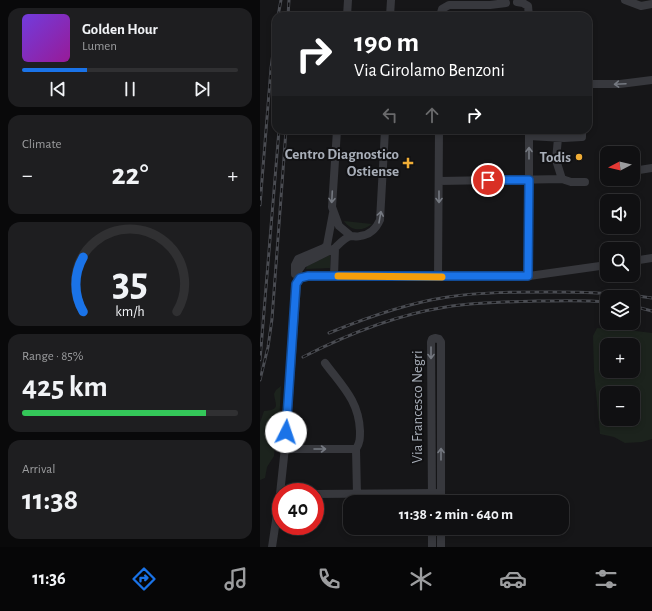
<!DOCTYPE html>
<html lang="en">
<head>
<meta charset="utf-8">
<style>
  body { margin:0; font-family:"Alegreya Sans",sans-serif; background:#1e1e20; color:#f1f3f6; height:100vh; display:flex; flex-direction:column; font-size:15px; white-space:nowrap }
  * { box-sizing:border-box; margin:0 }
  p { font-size:13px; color:#9c9d9f }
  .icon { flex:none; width:22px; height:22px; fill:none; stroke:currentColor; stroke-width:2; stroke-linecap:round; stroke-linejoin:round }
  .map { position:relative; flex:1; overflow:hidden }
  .sheet { display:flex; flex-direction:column; gap:8px; padding:8px; background:#09090a; width:260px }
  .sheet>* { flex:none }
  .hud { position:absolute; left:12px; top:12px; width:320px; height:122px; border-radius:12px; box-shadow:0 2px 6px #0003,0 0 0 1px #303032; background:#202124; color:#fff; overflow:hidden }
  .needle { width:26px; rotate:263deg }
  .tools { position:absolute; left:340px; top:146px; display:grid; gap:8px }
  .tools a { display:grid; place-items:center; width:40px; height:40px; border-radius:8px; background:#101012; box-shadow:0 2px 6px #0003,0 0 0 1px #303032; font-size:20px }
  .speed { position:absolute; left:12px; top:483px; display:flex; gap:8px; font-size:20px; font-weight:700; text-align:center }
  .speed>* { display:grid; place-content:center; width:52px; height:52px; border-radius:50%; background:#101012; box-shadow:0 2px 6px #0003,0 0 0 1px #303032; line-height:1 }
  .speed .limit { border:6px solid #d22; background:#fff; color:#111 }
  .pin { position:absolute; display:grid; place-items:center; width:34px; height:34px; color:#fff; margin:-17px; border:2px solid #fff; border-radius:50%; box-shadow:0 1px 4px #0007 }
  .me { position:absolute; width:44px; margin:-22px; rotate:4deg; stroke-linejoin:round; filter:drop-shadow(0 0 3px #0008) }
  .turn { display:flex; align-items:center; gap:14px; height:84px; padding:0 16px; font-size:18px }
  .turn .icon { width:52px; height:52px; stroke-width:2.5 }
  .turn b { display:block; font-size:28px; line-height:34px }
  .lanes { display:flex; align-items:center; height:38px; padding:0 16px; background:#0003; justify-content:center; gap:20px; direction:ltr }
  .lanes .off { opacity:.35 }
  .big { font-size:30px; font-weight:600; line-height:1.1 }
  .sheet .widget { flex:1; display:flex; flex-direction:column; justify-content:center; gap:6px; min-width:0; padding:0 14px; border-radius:12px; background:#1e1e20 }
  .sheet .dial { align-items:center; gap:0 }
  .dial svg { height:104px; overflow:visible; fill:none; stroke:#303032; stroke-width:7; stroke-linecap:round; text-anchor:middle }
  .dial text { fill:#f1f3f6; stroke:none }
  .song { display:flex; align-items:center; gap:12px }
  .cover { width:48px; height:48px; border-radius:6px; background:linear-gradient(135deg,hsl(260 70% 55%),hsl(300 70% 35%)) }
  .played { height:4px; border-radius:2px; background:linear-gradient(90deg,#1a73e8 30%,#303032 30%) }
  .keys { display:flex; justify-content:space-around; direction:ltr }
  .heat { display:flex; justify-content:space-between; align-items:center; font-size:22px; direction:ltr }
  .charge { height:6px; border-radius:3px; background:linear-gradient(90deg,#34c759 85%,#303032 0) }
  .trip { position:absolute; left:83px; top:495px; width:226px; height:40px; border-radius:12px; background:#101012; box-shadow:0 2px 6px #0003,0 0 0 1px #303032; font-weight:600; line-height:40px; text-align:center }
  .menu { display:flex; height:64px; justify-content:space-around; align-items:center; background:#060607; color:#9c9d9f }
  .menu .icon { width:28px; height:28px }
  .menu .on { color:#1a73e8 }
  .menu b { font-size:18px; color:#f1f3f6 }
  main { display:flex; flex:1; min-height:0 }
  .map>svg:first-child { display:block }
  .green { fill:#1c231d; fill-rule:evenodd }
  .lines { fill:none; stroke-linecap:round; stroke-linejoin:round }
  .minor { stroke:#37383d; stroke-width:8 }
  .rail-casing { stroke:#4a4c52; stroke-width:3 }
  .rail { stroke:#111113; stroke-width:1.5; stroke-dasharray:4.5; stroke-linecap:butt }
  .oneway { stroke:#757981 }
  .route-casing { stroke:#114b97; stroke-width:10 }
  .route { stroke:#1a73e8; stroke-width:7 }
  .slow { stroke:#f59e0b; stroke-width:7 }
  .poi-dot { fill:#f0ad36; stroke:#111113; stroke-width:1.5 }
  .labels { text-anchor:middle; stroke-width:4; stroke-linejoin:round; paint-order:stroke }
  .poi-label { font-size:15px; font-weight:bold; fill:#a8aeb8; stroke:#111113; text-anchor:end }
  .street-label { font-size:15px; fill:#a8aeb8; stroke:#111113 }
</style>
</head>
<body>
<main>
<section class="sheet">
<div class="widget">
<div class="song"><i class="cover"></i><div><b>Golden Hour</b><p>Lumen</p></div></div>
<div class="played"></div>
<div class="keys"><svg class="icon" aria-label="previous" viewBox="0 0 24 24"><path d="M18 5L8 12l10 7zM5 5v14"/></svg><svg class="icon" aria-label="pause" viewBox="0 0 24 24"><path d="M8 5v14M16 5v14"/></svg><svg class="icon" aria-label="next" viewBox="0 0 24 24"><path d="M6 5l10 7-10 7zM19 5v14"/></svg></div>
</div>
<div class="widget"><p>Climate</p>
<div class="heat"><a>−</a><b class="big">22°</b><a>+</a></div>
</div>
<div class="widget dial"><svg viewBox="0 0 100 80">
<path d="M14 69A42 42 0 1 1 86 69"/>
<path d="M14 69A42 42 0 0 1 14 27" stroke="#1a73e8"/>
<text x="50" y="56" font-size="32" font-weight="700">35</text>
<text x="50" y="72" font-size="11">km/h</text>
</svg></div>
<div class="widget"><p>Range · 85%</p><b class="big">425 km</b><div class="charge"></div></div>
<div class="widget"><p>Arrival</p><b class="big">11:38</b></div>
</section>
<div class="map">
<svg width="392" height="547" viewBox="0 0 392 547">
  <rect width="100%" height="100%" fill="#161618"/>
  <path class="green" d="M84,221L112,224C102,232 91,231 84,221Z
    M70,255V268L46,269L47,266Z
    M337,328L376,331L392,333V439L382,442L365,443L354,437L340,434L334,371L333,336ZM347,345H373V371H347ZM347,393H373V419H347Z
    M21,386L19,425L16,429L14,456L7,467L5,478L0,480V423L4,411C20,409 16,407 14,394L16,390Z"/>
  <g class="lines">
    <path class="minor" d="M365,0L381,6L392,4
      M257,2L263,3L268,6L269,16
      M87,16L88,0
      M130,16L131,0
      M180,16L182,9L189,5H230L246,3
      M328,84H360L392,80
      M77,130L72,207L79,226L91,236
      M269,136L304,138L322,137V130
      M298,138L296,160L302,179
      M373,171L392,168
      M343,175L347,174
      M179,181L302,179L311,182H325
      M373,261L392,258
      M35,274V265L38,259L64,248L67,245L73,213
      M74,276L75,248C79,244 84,238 91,236C94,236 97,237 100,236C110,235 116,229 120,220L125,130
      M269,276V130
      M178,277L179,130
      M37,284L41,277L48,276L262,277L347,265
      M65,363C82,386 99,401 100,431C100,438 100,443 96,449L97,494
      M25,449H96
      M55,494L176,493
      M172,502L171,342L172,339L175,338L179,339L181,342V502
      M172,528V547
      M181,528V547
      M12,547L20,494L26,438L38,271L43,264L75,248"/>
    <g class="rail-casing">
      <path id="rail" d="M18,16L21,0
        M28,16L29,0
        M0,205L11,68L16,30
        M373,306L392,311
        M69,333C108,317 147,303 188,297C222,292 255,292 289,292C323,292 358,293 392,298
        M43,357C88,334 135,315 186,307C216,302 247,302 277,301C300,301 324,300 347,302
        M0,360L19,130
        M0,380L8,347L12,319L26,130"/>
    </g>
    <use href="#rail" class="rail"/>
  </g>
  <defs><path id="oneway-shaft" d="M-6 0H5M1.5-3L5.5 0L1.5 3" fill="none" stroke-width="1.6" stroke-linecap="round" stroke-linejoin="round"/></defs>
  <g class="oneway">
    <use href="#oneway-shaft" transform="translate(360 84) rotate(177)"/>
    <use href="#oneway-shaft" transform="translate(269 153) rotate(-90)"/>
    <use href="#oneway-shaft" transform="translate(72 197) rotate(93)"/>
    <use href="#oneway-shaft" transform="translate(179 197) rotate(90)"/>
    <use href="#oneway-shaft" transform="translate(120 217) rotate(-80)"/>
    <use href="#oneway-shaft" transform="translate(171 353) rotate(90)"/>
    <use href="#oneway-shaft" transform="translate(60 449)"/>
    <use href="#oneway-shaft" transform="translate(181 454) rotate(-90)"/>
  </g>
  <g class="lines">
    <g class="route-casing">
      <path id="route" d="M26,432L36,284L40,278L48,276H268L269,180H228"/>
    </g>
    <use href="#route" class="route"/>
    <path class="slow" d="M78,276L182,277"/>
  </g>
  <g class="poi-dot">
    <circle cx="319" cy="157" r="4"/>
    <path d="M146 157h4v4h4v4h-4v4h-4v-4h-4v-4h4z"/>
  </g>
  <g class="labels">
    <g class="poi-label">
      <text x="139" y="159">Centro Diagnostico<tspan x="139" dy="17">Ostiense</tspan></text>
      <text x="311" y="162">Todis</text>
    </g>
    <g class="street-label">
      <text transform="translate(157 407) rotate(-90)" y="5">Via Francesco Negri</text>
    </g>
  </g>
</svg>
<div class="tools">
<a><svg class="needle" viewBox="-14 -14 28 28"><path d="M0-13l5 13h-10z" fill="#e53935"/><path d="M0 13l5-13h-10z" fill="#9c9d9f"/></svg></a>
<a><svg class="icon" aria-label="sound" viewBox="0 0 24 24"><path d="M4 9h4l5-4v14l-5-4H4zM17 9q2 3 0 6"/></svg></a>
<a><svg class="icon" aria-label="search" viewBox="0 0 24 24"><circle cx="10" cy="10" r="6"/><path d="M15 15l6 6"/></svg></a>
<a><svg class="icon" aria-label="layers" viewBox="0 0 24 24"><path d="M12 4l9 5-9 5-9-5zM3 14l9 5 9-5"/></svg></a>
<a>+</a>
<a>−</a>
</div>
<div class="speed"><div class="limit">40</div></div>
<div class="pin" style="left:228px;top:180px;background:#d93025"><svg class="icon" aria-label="arrive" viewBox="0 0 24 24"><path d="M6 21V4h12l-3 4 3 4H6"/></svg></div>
<svg class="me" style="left:26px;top:432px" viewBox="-20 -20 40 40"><circle r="19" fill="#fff"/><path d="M0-13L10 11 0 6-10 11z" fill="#1a73e8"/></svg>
<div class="trip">11:38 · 2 min · 640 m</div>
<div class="hud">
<div class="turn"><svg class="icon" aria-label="right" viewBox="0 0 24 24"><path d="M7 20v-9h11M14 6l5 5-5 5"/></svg><div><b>190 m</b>Via Girolamo Benzoni</div></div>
<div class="lanes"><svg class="icon off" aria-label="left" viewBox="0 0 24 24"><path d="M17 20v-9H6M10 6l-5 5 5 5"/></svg><svg class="icon off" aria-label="ahead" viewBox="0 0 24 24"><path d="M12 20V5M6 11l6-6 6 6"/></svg><svg class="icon" aria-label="right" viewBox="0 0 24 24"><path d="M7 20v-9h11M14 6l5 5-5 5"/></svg></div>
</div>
</div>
</main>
<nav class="menu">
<b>11:36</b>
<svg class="icon on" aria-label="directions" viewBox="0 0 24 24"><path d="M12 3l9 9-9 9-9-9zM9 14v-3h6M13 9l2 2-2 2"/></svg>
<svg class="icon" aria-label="music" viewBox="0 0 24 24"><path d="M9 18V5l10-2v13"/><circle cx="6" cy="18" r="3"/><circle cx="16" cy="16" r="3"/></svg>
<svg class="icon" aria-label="phone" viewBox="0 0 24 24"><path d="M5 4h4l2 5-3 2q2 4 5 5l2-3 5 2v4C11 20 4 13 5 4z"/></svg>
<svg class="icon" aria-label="climate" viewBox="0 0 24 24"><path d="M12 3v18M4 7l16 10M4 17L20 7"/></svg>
<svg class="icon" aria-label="car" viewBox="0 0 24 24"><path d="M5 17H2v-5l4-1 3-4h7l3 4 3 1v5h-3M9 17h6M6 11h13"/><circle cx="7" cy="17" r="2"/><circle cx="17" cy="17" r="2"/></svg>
<svg class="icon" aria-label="filters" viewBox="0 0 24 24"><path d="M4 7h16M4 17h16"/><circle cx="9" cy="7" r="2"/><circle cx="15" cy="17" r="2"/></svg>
</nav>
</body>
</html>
